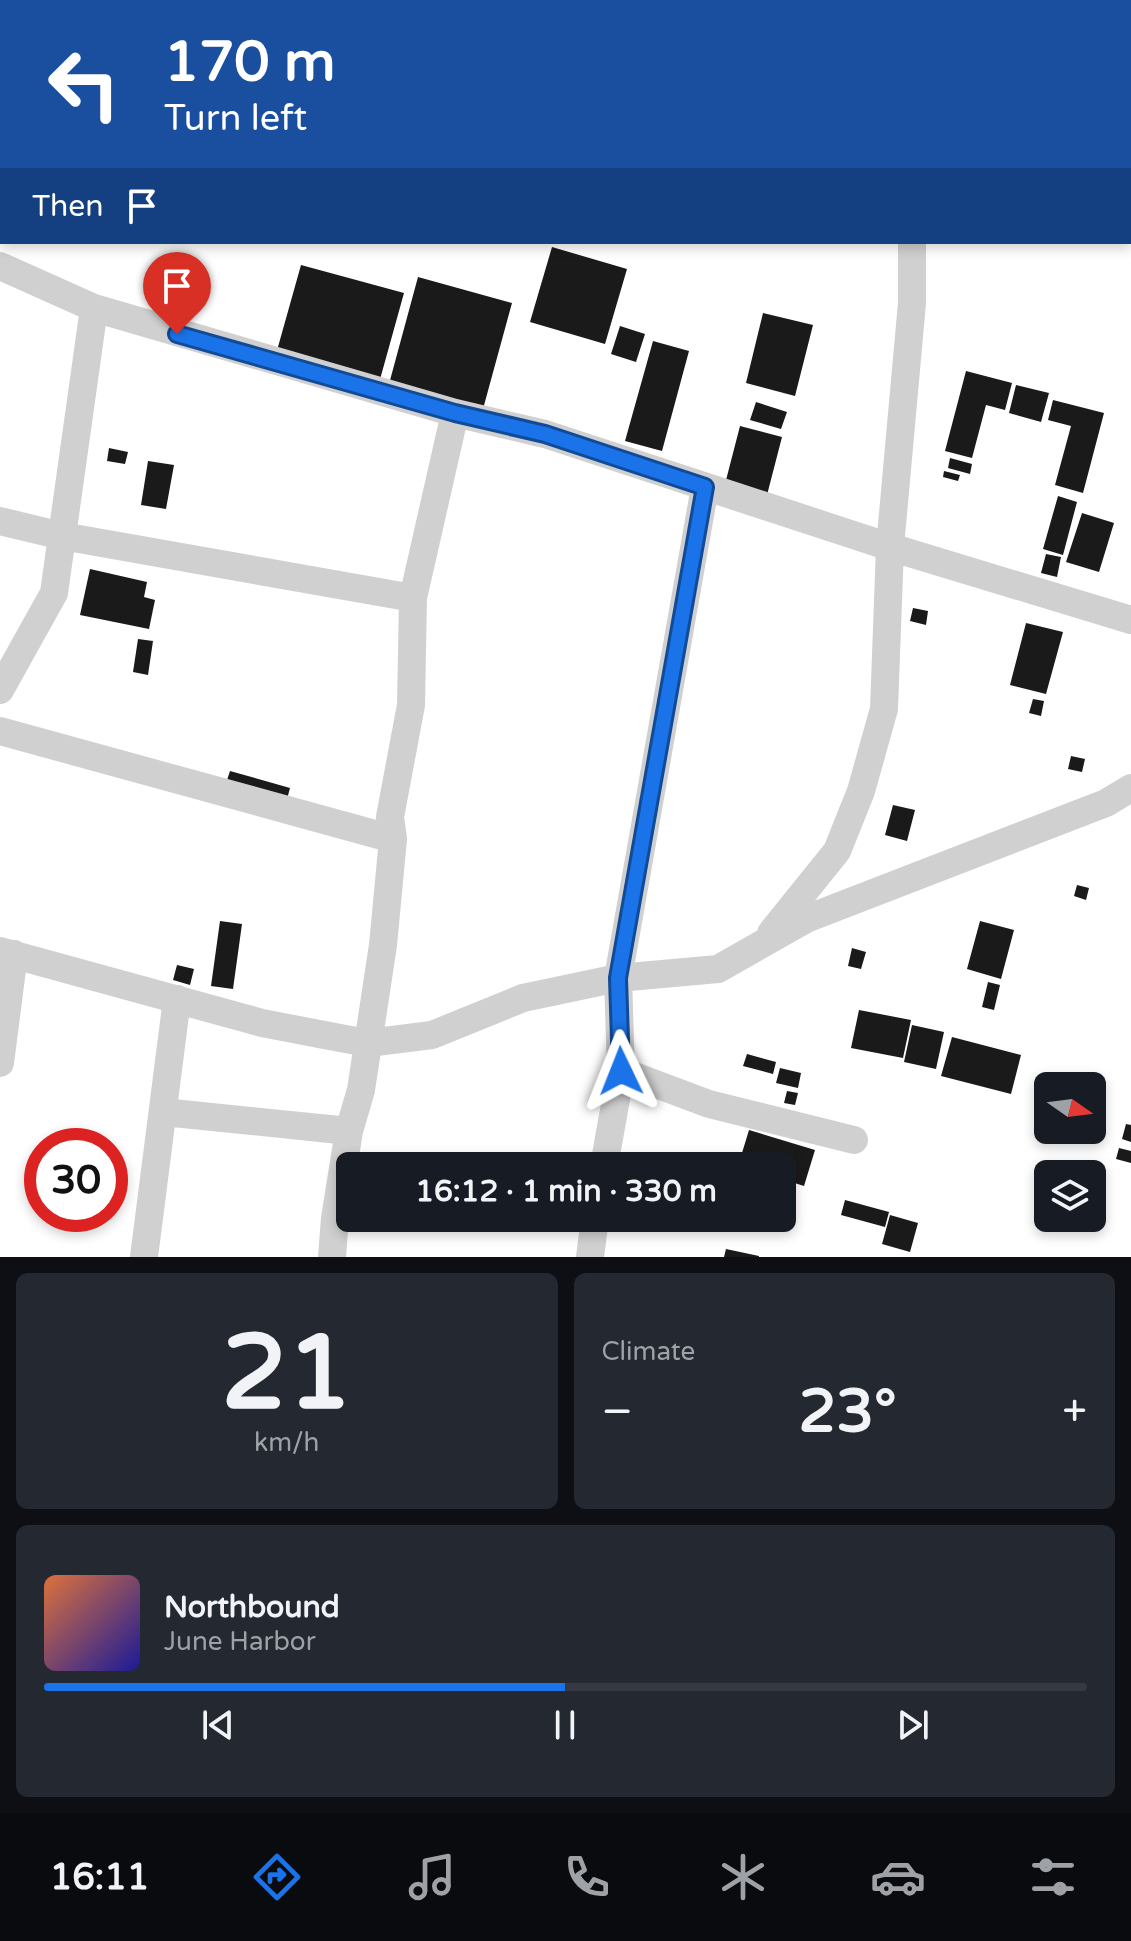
<!DOCTYPE html>
<html lang="en">
<head>
<meta charset="utf-8">
<style>
  body { margin:0; font-family:"Varela Round",sans-serif; background:#242831; color:#f1f3f6; height:100vh; display:flex; flex-direction:column; font-size:30px; white-space:nowrap }
  * { box-sizing:border-box; margin:0 }
  p { font-size:26px; color:#9ea1a6 }
  .icon { flex:none; width:44px; height:44px; fill:none; stroke:currentColor; stroke-width:2; stroke-linecap:round; stroke-linejoin:round }
  .map { position:relative; height:1257px; overflow:hidden }
  .drawer { display:flex; flex-direction:column; gap:16px; padding:16px; background:#0d0f14; flex:1 }
  .drawer>* { flex:none }
  .banner { position:absolute; left:0px; top:0px; width:1132px; height:244px; box-shadow:0 4px 12px #0003; background:#1a4fa0; color:#fff; overflow:hidden }
  .needle { width:52px; rotate:104deg }
  .controls { position:absolute; left:1034px; top:1072px; display:grid; gap:16px }
  .controls a { display:grid; place-items:center; width:72px; height:72px; border-radius:12px; background:#171b24; box-shadow:0 4px 12px #0003; font-size:40px }
  .speed { position:absolute; left:24px; top:1128px; display:flex; gap:16px; font-size:40px; font-weight:700; text-align:center }
  .speed>* { display:grid; place-content:center; width:104px; height:104px; border-radius:50%; background:#171b24; box-shadow:0 4px 12px #0003; line-height:1 }
  .speed .limit { border:12px solid #d22; background:#fff; color:#111 }
  .pin { position:absolute; display:grid; place-items:center; width:68px; height:68px; color:#fff; margin:-82px -34px; border-radius:50% 50% 50% 0; rotate:-45deg; box-shadow:0 0 8px #0007 }
  .pin .icon { rotate:45deg }
  .me { position:absolute; width:88px; margin:-44px; rotate:358deg; stroke-linejoin:round; filter:drop-shadow(0 0 6px #0008) }
  .turn { display:flex; align-items:center; gap:28px; height:168px; padding:0 32px; font-size:36px }
  .turn .icon { width:104px; height:104px; stroke-width:2.5 }
  .turn b { display:block; font-size:56px; line-height:68px }
  .then { display:flex; align-items:center; height:76px; padding:0 32px; background:#0003; gap:16px; font-size:30px }
  .big { font-size:60px; font-weight:700; line-height:1.1 }
  .drawer .tile { flex:1; display:flex; flex-direction:column; justify-content:center; gap:12px; min-width:0; padding:0 28px; border-radius:12px; background:#242831 }
  .drawer .dial { align-items:center; gap:0 }
  .dial b { font-size:104px; line-height:1 }
  .song { display:flex; align-items:center; gap:24px }
  .cover { width:96px; height:96px; border-radius:12px; background:linear-gradient(135deg,hsl(20 70% 55%),hsl(240 70% 35%)) }
  .played { height:8px; border-radius:4px; background:linear-gradient(90deg,#1a73e8 50%,#363941 50%) }
  .keys { display:flex; justify-content:space-around; direction:ltr }
  .heat { display:flex; justify-content:space-between; align-items:center; font-size:44px; direction:ltr }
  .drawer .tiles { flex:1; display:grid; gap:16px; grid-template-columns:1fr 1fr }
  .tile:last-child { grid-column:span 2 }
  .trip { position:absolute; left:336px; top:1152px; width:460px; height:80px; border-radius:12px; background:#171b24; box-shadow:0 4px 12px #0003; font-weight:700; line-height:80px; text-align:center }
  .tab-bar { display:flex; height:128px; justify-content:space-around; align-items:center; background:#090b0e; color:#9ea1a6 }
  .tab-bar .icon { width:56px; height:56px }
  .tab-bar .current { color:#1a73e8 }
  .tab-bar b { font-size:36px; color:#f1f3f6 }
  .map>svg:first-child { display:block }
  .building { fill:#1a1a1a }
  .lines { fill:none; stroke-linecap:round; stroke-linejoin:round }
  .minor { stroke:#d0d0d0; stroke-width:28 }
  .route-casing { stroke:#114b97; stroke-width:20 }
  .route { stroke:#1a73e8; stroke-width:14 }
</style>
</head>
<body>
<div class="map">
<svg width="1131" height="1257" viewBox="0 0 1131 1257">
  <rect width="100%" height="100%" fill="#fff"/>
  <path class="building" d="M552,247L627,269L605,344L530,322Z
    M301,265L404,293L379,383L276,354Z
    M418,277L512,303L483,409L389,384Z
    M763,313L813,325L795,396L746,383Z
    M620,326L645,334L636,362L611,354Z
    M653,341L689,351L662,451L625,441Z
    M966,371L1012,383L1005,410L986,405L972,458L945,451Z
    M1016,385L1049,393L1041,422L1009,413Z
    M1053,400L1104,413L1083,493L1055,485L1071,426L1048,420Z
    M756,402L787,412L781,429L750,420Z
    M740,426L782,437L767,495L725,484Z
    M109,448L128,452L125,464L107,461Z
    M950,458L972,464L970,474L948,468Z
    M148,461L174,465L166,509L141,505Z
    M944,471L960,475L958,481L943,477Z
    M1058,496L1077,502L1063,555L1043,549Z
    M1082,513L1114,523L1099,572L1066,562Z
    M1046,554L1061,557L1057,577L1041,573Z
    M90,569L147,582L144,597L155,600L149,629L80,615Z
    M913,608L928,611L926,625L910,621Z
    M1026,623L1063,632L1046,694L1010,685Z
    M138,639L153,641L148,675L133,672Z
    M1033,699L1044,701L1041,716L1029,713Z
    M1071,756L1085,759L1082,772L1068,769Z
    M230,771L290,788L286,803L225,786Z
    M893,805L915,810L907,841L885,835Z
    M1077,885L1089,888L1086,900L1074,896Z
    M220,921L242,924L233,989L211,986Z
    M980,921L1014,930L1001,979L967,969Z
    M852,948L866,952L861,969L848,966Z
    M177,965L194,969L190,985L173,980Z
    M988,982L1000,985L994,1010L982,1007Z
    M859,1010L911,1020L903,1058L851,1048Z
    M912,1025L944,1032L936,1069L904,1062Z
    M952,1037L1021,1055L1011,1094L941,1076Z
    M747,1054L776,1062L773,1074L743,1066Z
    M780,1068L801,1073L798,1088L776,1083Z
    M787,1091L798,1093L795,1105L784,1103Z
    M1126,1124L1131,1125V1142L1122,1139Z
    M749,1130L815,1150L804,1186L782,1179V1166H738Z
    M1119,1148L1131,1151V1163L1116,1159Z
    M845,1200L889,1212L885,1227L841,1215Z
    M890,1215L918,1223L910,1252L882,1244Z
    M726,1249L759,1256V1257H724Z"/>
  <g class="lines">
    <path class="minor" d="M350,0L361,2
      M617,2L618,0
      M1130,23H1131
      M1130,174H1131
      M0,266L94,308L455,413L545,434L890,547L1131,620
      M0,521L62,536L413,598
      M0,690L54,593L94,308
      M0,731L393,839
      M771,933L837,851L861,791L884,709L890,547L912,303V242
      M0,951L262,1023L340,1038L368,1043L432,1035L523,998L618,978L718,969L806,919L1106,803L1131,788
      M0,1063L14,954
      M621,1071L709,1104L854,1140
      M163,1112L349,1131
      M604,1166L621,1071L618,978L705,487
      M144,1257L177,999
      M332,1257L335,1218L349,1131L361,1090L383,945L393,839L390,817L411,705L413,598L455,413
      M590,1257L595,1218"/>
  </g>
  <g class="lines">
    <g class="route-casing">
      <path id="route" d="M177,334L455,413L545,434L705,487L618,978L621,1071"/>
    </g>
    <use href="#route" class="route"/>
  </g>
</svg>
<div class="controls">
<a><svg class="needle" viewBox="-14 -14 28 28"><path d="M0-13l5 13h-10z" fill="#e53935"/><path d="M0 13l5-13h-10z" fill="#9ea1a6"/></svg></a>
<a><svg class="icon" aria-label="layers" viewBox="0 0 24 24"><path d="M12 4l9 5-9 5-9-5zM3 14l9 5 9-5"/></svg></a>
</div>
<div class="speed"><div class="limit">30</div></div>
<div class="pin" style="left:177px;top:334px;background:#d93025"><svg class="icon" aria-label="arrive" viewBox="0 0 24 24"><path d="M6 21V4h12l-3 4 3 4H6"/></svg></div>
<svg class="me" style="left:621px;top:1071px" viewBox="-20 -20 40 40"><path d="M0-17L14 15 0 8-14 15z" fill="#1a73e8" stroke="#fff" stroke-width="4"/></svg>
<div class="trip">16:12 · 1 min · 330 m</div>
<div class="banner">
<div class="turn"><svg class="icon" aria-label="left" viewBox="0 0 24 24"><path d="M17 20v-9H6M10 6l-5 5 5 5"/></svg><div><b>170 m</b>Turn left</div></div>
<div class="then">Then<svg class="icon" aria-label="arrive" viewBox="0 0 24 24"><path d="M6 21V4h12l-3 4 3 4H6"/></svg></div>
</div>
</div>
<section class="drawer">
<div class="tiles">
<div class="tile dial"><b>21</b><p>km/h</p></div>
<div class="tile"><p>Climate</p>
<div class="heat"><a>−</a><b class="big">23°</b><a>+</a></div>
</div>
<div class="tile">
<div class="song"><i class="cover"></i><div><b>Northbound</b><p>June Harbor</p></div></div>
<div class="played"></div>
<div class="keys"><svg class="icon" aria-label="previous" viewBox="0 0 24 24"><path d="M18 5L8 12l10 7zM5 5v14"/></svg><svg class="icon" aria-label="pause" viewBox="0 0 24 24"><path d="M8 5v14M16 5v14"/></svg><svg class="icon" aria-label="next" viewBox="0 0 24 24"><path d="M6 5l10 7-10 7zM19 5v14"/></svg></div>
</div>
</div>
</section>
<nav class="tab-bar">
<b>16:11</b>
<svg class="icon current" aria-label="directions" viewBox="0 0 24 24"><path d="M12 3l9 9-9 9-9-9zM9 14v-3h6M13 9l2 2-2 2"/></svg>
<svg class="icon" aria-label="music" viewBox="0 0 24 24"><path d="M9 18V5l10-2v13"/><circle cx="6" cy="18" r="3"/><circle cx="16" cy="16" r="3"/></svg>
<svg class="icon" aria-label="phone" viewBox="0 0 24 24"><path d="M5 4h4l2 5-3 2q2 4 5 5l2-3 5 2v4C11 20 4 13 5 4z"/></svg>
<svg class="icon" aria-label="climate" viewBox="0 0 24 24"><path d="M12 3v18M4 7l16 10M4 17L20 7"/></svg>
<svg class="icon" aria-label="car" viewBox="0 0 24 24"><path d="M5 17H2v-5l4-1 3-4h7l3 4 3 1v5h-3M9 17h6M6 11h13"/><circle cx="7" cy="17" r="2"/><circle cx="17" cy="17" r="2"/></svg>
<svg class="icon" aria-label="filters" viewBox="0 0 24 24"><path d="M4 7h16M4 17h16"/><circle cx="9" cy="7" r="2"/><circle cx="15" cy="17" r="2"/></svg>
</nav>
</body>
</html>
